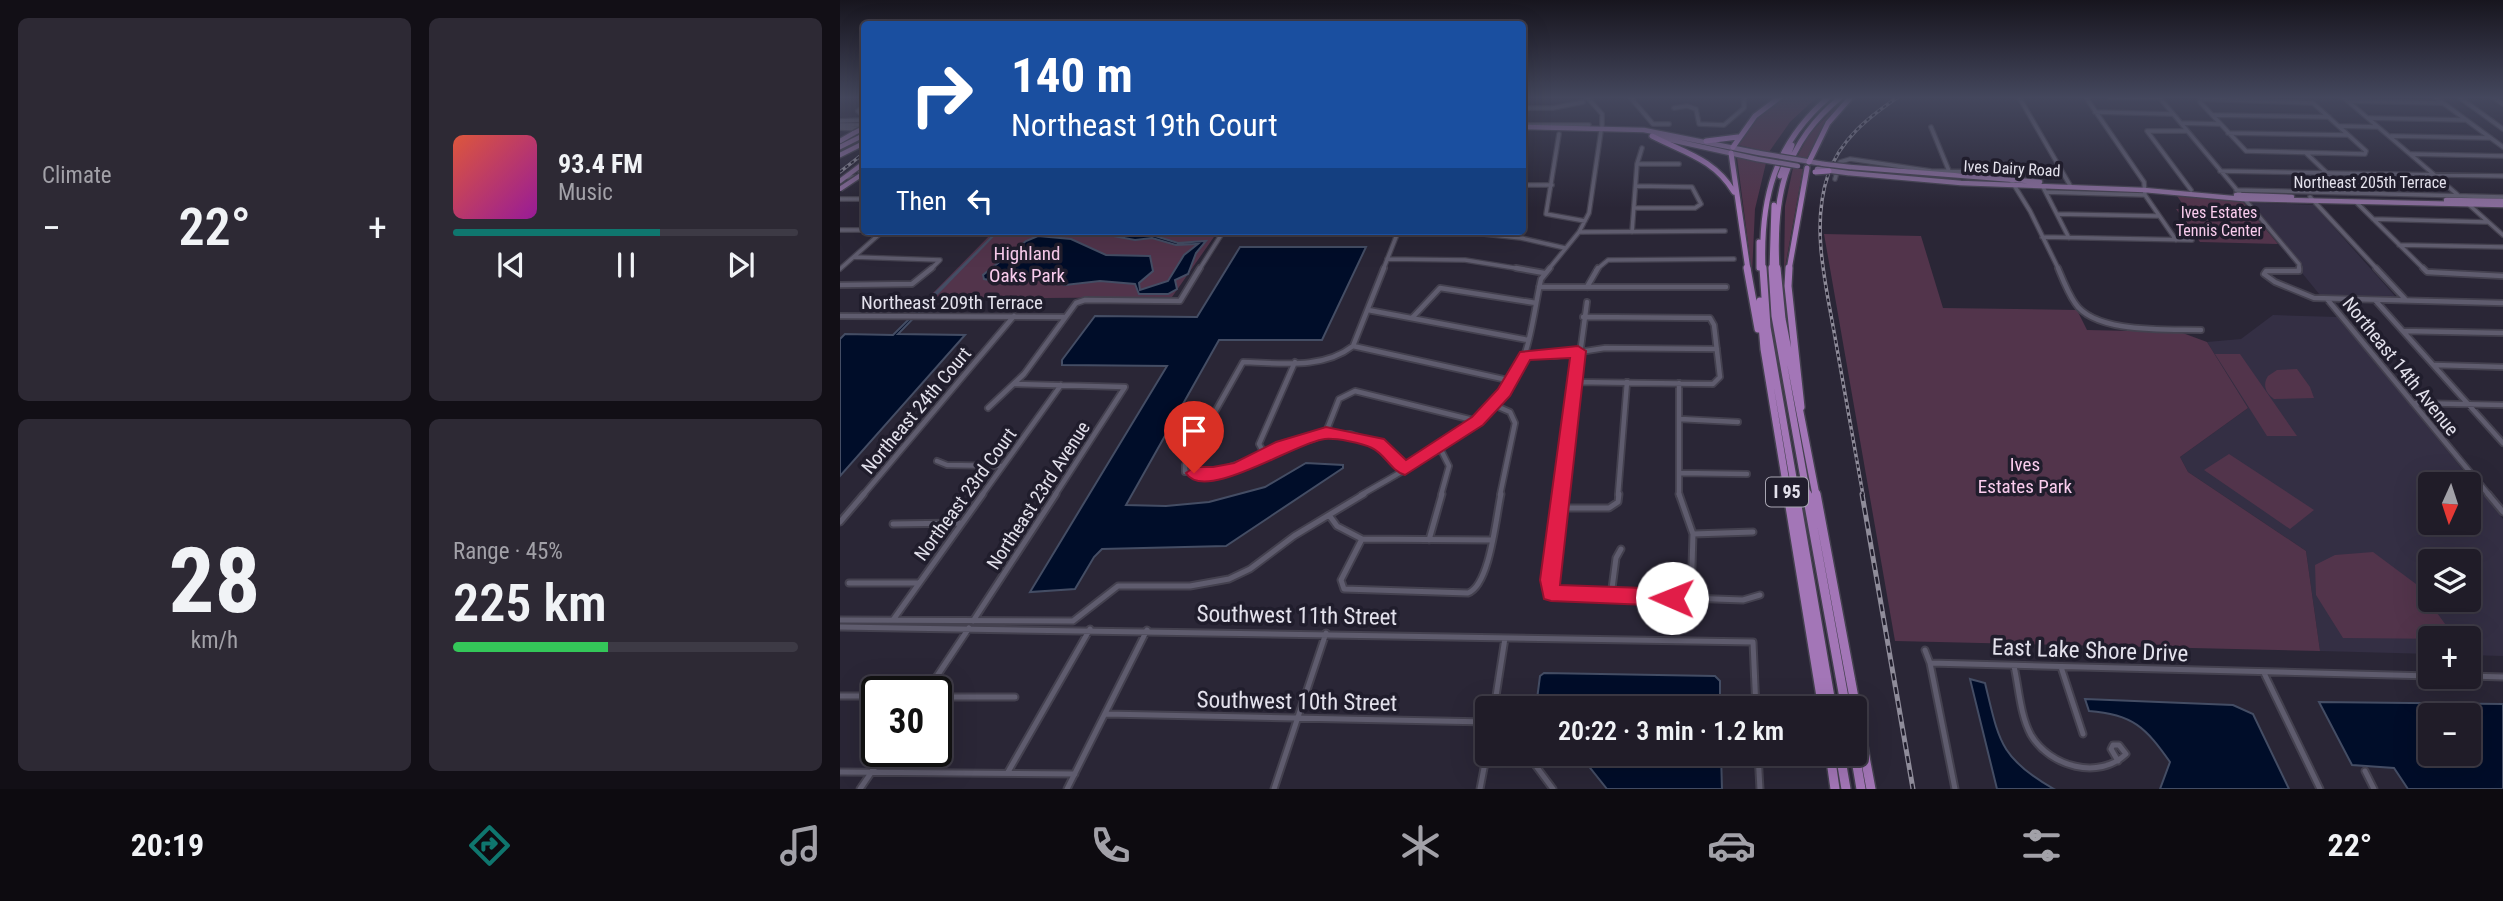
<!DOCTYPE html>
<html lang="en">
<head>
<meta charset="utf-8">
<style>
  body { margin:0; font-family:"Roboto Condensed",sans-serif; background:#2d2934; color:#f1f3f6; height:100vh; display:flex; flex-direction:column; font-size:26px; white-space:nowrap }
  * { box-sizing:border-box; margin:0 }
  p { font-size:23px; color:#a2a1a8 }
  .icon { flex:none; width:38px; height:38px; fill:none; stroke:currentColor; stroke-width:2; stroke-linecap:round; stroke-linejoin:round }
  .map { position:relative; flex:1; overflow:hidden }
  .details { display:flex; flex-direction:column; gap:18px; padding:18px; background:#120f16; width:840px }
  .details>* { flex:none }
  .banner { position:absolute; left:21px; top:21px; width:665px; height:214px; border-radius:7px; box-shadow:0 7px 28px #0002,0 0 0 2px #3d3a45; background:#1a4fa0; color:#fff; overflow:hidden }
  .needle { width:46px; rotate:183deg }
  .fabs { position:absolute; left:1578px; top:472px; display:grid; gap:14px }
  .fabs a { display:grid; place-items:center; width:63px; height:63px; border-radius:7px; background:#201c28; box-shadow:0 7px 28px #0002,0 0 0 2px #3d3a45; font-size:35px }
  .speed { position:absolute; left:21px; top:676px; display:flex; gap:14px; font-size:35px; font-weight:700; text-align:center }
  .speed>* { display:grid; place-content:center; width:91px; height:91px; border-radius:50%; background:#201c28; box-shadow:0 7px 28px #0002,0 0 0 2px #3d3a45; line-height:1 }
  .speed .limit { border:4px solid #111; border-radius:10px; background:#fff; color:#111 }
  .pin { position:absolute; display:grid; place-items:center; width:60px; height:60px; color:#fff; margin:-72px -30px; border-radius:50% 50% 50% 0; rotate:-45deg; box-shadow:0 0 7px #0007 }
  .pin .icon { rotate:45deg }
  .me { position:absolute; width:77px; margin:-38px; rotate:271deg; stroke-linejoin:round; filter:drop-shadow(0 0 5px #0008) }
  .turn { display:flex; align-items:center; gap:24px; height:147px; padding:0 35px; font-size:32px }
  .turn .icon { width:91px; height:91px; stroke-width:2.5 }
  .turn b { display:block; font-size:49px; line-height:60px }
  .then { display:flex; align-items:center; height:66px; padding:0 35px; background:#0003; gap:14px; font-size:26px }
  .big { font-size:52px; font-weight:600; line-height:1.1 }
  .details .card { flex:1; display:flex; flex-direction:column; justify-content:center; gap:10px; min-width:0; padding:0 24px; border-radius:10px; background:#2d2934 }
  .details .dial { align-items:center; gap:0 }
  .dial b { font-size:91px; line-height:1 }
  .song { display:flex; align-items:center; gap:21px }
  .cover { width:84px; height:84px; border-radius:10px; background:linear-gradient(135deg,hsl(10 70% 55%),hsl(300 70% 35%)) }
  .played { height:7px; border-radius:4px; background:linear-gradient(90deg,#0f766e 60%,#3d3a45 60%) }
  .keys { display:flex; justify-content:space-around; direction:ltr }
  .heat { display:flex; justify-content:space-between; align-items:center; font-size:38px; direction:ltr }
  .charge { height:10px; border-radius:5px; background:linear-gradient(90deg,#34c759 45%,#3d3a45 0) }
  .details .tiles { flex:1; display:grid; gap:18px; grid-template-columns:repeat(2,1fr) }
  .trip { position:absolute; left:635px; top:696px; width:392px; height:70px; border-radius:7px; background:#201c28; box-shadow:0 7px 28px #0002,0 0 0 2px #3d3a45; font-weight:600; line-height:70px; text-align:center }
  .tab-bar { display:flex; height:112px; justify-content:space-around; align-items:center; background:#0d0b10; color:#a2a1a8 }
  .tab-bar .icon { width:49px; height:49px }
  .tab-bar .current { color:#0f766e }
  .tab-bar b { font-size:32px; color:#f1f3f6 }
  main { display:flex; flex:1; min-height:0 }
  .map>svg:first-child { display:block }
  .built { fill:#342f44; fill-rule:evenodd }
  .green { fill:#52344b }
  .water { fill:#000d29; stroke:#444d64; stroke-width:2; fill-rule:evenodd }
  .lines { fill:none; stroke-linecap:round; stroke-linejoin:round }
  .minor-far2-casing { stroke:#44414f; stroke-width:6 }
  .minor-far1-casing { stroke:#44414f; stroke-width:8 }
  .minor-casing { stroke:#44414f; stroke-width:9 }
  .major-casing { stroke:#44414f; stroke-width:7 }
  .highway-far2-casing { stroke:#44414f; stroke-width:8 }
  .highway-far1-casing { stroke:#44414f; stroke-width:10 }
  .highway-casing { stroke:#44414f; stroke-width:12 }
  .minor-far2 { stroke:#5f5c6e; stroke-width:3.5 }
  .minor-far1 { stroke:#5f5c6e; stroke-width:4.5 }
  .minor { stroke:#5f5c6e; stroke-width:5 }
  .major { stroke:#886c9a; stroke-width:4.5 }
  .highway-far2 { stroke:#a376b7; stroke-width:5 }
  .highway-far1 { stroke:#a376b7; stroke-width:7 }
  .highway { stroke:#a376b7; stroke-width:9 }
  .rail-far1-casing { stroke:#8f8c9a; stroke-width:3.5 }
  .rail-casing { stroke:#8f8c9a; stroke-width:5 }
  .rail-far1 { stroke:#201d2c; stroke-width:2; stroke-dasharray:3.5; stroke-linecap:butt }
  .rail { stroke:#201d2c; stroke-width:2.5; stroke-dasharray:7; stroke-linecap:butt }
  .major-bridge-casing { stroke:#44414f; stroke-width:7; stroke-linecap:butt }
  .highway-bridge-casing { stroke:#44414f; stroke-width:8; stroke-linecap:butt }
  .major-bridge { stroke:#886c9a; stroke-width:4.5 }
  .highway-bridge { stroke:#a376b7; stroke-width:5 }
  .route { fill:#e11d48; stroke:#92132f; stroke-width:2 }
  .labels { text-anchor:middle; stroke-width:7; stroke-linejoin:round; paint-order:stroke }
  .far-street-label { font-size:16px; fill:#e3e1ec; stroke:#201d2c }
  .far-park-label { font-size:16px; fill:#facdee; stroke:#201d2c }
  .shield { fill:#201d2c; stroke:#a8a6b2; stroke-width:2 }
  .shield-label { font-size:18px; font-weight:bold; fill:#e3e1ec }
  .park-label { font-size:19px; fill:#facdee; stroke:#201d2c }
  .street-label { font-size:19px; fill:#e3e1ec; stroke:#201d2c }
  .near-street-label { font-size:23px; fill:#e3e1ec; stroke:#201d2c }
</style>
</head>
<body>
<main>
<section class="details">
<div class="tiles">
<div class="card"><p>Climate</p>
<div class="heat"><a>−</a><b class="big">22°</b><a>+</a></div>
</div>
<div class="card">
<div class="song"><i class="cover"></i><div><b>93.4 FM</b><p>Music</p></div></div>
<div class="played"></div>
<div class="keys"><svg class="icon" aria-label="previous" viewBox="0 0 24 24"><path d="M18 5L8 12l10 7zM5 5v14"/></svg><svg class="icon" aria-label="pause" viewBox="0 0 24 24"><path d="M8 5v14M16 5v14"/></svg><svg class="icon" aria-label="next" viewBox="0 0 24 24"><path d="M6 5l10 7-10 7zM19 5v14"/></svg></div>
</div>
<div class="card dial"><b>28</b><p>km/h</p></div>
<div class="card"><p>Range · 45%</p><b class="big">225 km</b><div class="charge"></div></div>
</div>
</section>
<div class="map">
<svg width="1663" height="789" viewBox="0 0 1663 789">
  <rect width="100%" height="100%" fill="#2a2636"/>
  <path class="built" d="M1404,202L1474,205L1555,296L1480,295Z
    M1433,315L1498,317L1663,519V656L1629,655V639H1591V654L1480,651L1466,551L1348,472L1340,457L1408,408L1367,342L1401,339ZM1591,485H1629V523H1591ZM1591,562H1629V600H1591Z"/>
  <path class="green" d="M941,97H977L950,122L929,152L898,145L921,114Z
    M1006,97H1009L985,122L967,158L957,157L970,133Z
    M897,157L926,163L915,209L912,274Z
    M953,168L963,169L944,273L945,206Z
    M1337,196L1403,202L1438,244L1360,242L1336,209H1346Z
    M154,231H274L302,236L376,234L332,297L87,299Z
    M984,234L1081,236L1103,308L1237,310L1247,330L1340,332L1367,342L1408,408L1340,457L1348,472L1466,551L1480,651L1055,641Z
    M1375,354H1400L1457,436H1427Z
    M1457,369L1470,387L1474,398L1434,399C1426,393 1422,385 1428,376L1437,370Z
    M1389,454L1474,510L1450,529L1364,470Z
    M1533,552L1576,584L1616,639L1503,638L1476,595L1475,565L1495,555Z"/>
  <path class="water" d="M158,231L58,334L125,335L0,476V339L5,334L53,335Z
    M268,235L315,236L338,243L366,241L356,253L348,274L335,280L337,289L328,294H299L295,284L260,281L225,285L196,278L156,281L144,279L143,275L186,241L198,236L231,239L266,255L310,256L313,271L299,283L300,290L328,281L344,255L358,244L336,245L312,238L295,240Z
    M400,247H526L482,340H379L286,505L326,506L369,502L425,487L466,463L503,465V468L386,546L262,549L254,557L235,589L190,592L327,366L222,365V360L255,316L357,317Z
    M704,673L875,676L880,681V709H704L697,699L700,676Z
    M1130,679L1145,683C1159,740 1159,758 1214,789H1157Z
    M1245,699L1393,705L1413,714L1449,789H1320L1330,762C1306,728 1293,714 1249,711Z
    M1479,702L1663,704V789H1568L1554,768L1512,765ZM1591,716H1629V754H1591Z
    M739,754H881L882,789H767Z"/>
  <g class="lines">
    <g class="minor-far2-casing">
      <path id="minor-far2" d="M747,97L762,114V128
        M790,97L813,124H829
        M1179,97L1231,187
        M1249,97L1247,99L1304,182L1305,195L1336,240
        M1269,97L1319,98
        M1319,97L1459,264V270
        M1503,97L1618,195
        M1595,97L1663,147
        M1619,97L1663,129
        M1653,97L1663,104
        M1361,99L1473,103L1526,151L1525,154L1406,151L1360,102Z
        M1510,101L1603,103
        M682,108H713L743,102
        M834,108L847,106L856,109L859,124L884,125L904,108V97
        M1255,112L1332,114
        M1373,115L1489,117
        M1529,118L1626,120
        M0,121L21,120L24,116L18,111L24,106
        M1341,123L1379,124
        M0,125H24
        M683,125H749
        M1499,126L1538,127
        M1091,127L1109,171
        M0,128L20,129
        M1347,131H1307L1351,190
        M1388,133L1508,135
        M719,134L706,214L745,221
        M1551,136L1651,138
        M1466,153L1508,193
        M1571,154L1663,156
        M797,164H839
        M1380,171L1663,176
        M6,177H24
        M995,179L1000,162L1010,159L1091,171L1166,172L1190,211L1219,270
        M682,185H712
        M1203,187L1229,238
        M1396,190L1663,197
        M1206,192L1305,195
        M1470,197L1538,270
        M0,199H24
        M1516,202L1585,270
        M1627,203L1663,235
        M794,208H855L861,204L852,187L796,186
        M1217,214L1318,216
        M1533,219L1646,222
        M0,230H24
        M135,231H151
        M317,231L635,233L681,238L725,248
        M739,232L885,231
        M792,232L797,164L802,148
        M1202,237L1352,240
        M1559,245L1663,247
        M14,257L100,260L90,270
        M547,259L625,260L687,270
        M0,269L43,231
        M359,270L383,232
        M543,270L558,232
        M708,270L739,232L749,213L761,131
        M756,270L768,260L894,259"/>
    </g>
    <g class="minor-far1-casing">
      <path id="minor-far1" d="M544,268L513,346C482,370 440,363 403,362L345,465V472H375L484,435L510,434L537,444L565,469
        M676,268L704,273
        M1218,268C1223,280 1228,293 1235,303C1255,334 1329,329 1361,330
        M1459,268V271H1426L1424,274L1435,282L1474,298L1663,303
        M1536,268L1565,299
        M1583,268L1587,272L1663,276
        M0,285L72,284L92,268
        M699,287H886
        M747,287L758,268
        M1487,299L1649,495
        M1535,300L1663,443
        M528,310L688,340
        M0,316L224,317
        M573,317L600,288L696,303
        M1563,331L1663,333
        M513,346L672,381
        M685,355L714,356L765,348L877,349
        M1595,365L1663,367
        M735,382L873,384L880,377L874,325L870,318L743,317
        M839,383V495
        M175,384L285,387L215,495
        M1573,403L1663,405
        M654,405L670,412L675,423L660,495
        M148,408L184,374L236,303L245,300L340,301L360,268
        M840,419L898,422
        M486,432L499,399L515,391L637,421
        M600,448L609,466L601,495
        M425,455L419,444L455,362
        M97,461L107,465L162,466
        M840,473L907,474
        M23,495L174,316
        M142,495L221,385
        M521,495C577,462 649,429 679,368C691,345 695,305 701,279L710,268
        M721,495L747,302
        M778,495L787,382"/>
    </g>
    <g class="minor-casing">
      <path id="minor" d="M721,494L711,593L903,600L920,595
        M839,494L853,534L851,598
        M1648,494L1663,512
        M719,508H769L778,502L779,494
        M489,515L497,526L522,539L651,540
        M0,522L24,494
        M53,524L120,523
        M853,534L913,532
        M522,539L501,580L504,589L628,593C650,585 656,517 661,494
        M589,540L602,494
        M9,583H78
        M771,596L776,558L781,549
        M0,620L233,621L278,586H350L389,579L410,569L454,536L524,494
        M53,620L143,494
        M133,621L216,494
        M0,627L913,642L916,709
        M1085,650L1090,663L1591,676
        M1090,663L1115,789
        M1174,666C1179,688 1180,715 1191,735C1210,767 1259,780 1286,754L1279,745H1273L1271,749L1278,761
        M1221,667L1243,734
        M1424,673L1480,789
        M1629,676L1663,677
        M87,691L129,628
        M0,696H37
        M96,697H175
        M654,709L665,638
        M266,714L648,722
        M687,754L713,789
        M918,754L920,789
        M1525,771L1534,789
        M0,772L235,774
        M168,772L250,629
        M20,789L46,751
        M227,789L307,630
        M434,789L486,633
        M640,789L648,747"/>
    </g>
    <g class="major-casing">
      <path id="major" d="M682,127L804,130L919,153
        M813,136L917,159
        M0,141L14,133
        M0,147L24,135
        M0,155L24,143
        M960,160L984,164
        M1010,167L1200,182
        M21,172L24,169
        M1008,173L1121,183L1304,190L1403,199L1663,205
        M0,181L24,163
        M1396,195L1452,197
        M1606,200L1663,201"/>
    </g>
    <g class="highway-far2-casing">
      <path id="highway-far2" d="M812,136C845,153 874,159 894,192
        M866,141L898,137
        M893,147L915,116L940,97
        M891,153L908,270
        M969,162L988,123L1011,97
        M940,176L952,145
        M919,242V268
        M923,270C920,199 934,144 989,97
        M932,270L934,205
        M937,270C933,198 943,144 1001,97
        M949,270L967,168"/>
    </g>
    <g class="highway-far1-casing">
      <path id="highway-far1" d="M907,268L918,329
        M923,268L927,327L956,495
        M932,268L935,316L967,495
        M937,268L942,319L976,495
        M949,268L948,286L961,407
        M920,301L924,349L948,495"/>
    </g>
    <g class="highway-casing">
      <path id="highway" d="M948,494L983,709
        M955,494L992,709
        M967,494L1006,709
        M976,494L1031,789
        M990,754L995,789
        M1000,754L1006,789
        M1015,754L1021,789"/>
    </g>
    <use href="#minor-far2" class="minor-far2"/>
    <use href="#minor-far1" class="minor-far1"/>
    <use href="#minor" class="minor"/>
    <use href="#major" class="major"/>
    <use href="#highway-far2" class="highway-far2"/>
    <use href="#highway-far1" class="highway-far1"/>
    <use href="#highway" class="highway"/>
    <g class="rail-far1-casing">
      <path id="rail-far1" d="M0,172L24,153
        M1023,495C1014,445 1005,394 996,343C987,289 970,228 988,175C1000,139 1029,117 1058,97"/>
    </g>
    <g class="rail-casing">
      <path id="rail" d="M1022,494L1073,789"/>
    </g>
    <use href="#rail-far1" class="rail-far1"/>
    <use href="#rail" class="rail"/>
    <g class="major-bridge-casing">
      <path id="major-bridge" d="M14,133L24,128
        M919,153L960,160
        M917,159L958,166
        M984,164L1010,167
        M977,169L1008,173
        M0,189L24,173"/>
    </g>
    <g class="highway-bridge-casing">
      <path id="highway-bridge" d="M975,172L989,171"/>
    </g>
    <use href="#major-bridge" class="major-bridge"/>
    <use href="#highway-bridge" class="highway-bridge"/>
  </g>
  <linearGradient id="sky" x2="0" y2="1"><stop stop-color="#17151e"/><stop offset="0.47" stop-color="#44475d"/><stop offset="1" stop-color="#44475d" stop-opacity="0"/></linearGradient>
  <rect width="1663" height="208" fill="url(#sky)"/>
  <path class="route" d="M738,346L746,351L720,585L832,589L839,592L842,598L839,604L832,606L711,601L704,599L700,580L730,358L690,360L670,396L643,425L565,475C551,471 545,454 532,448C522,443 496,438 485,439C458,441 364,504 346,473L354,467H373L394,463L436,442L486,427L544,439L566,460L632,417L658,389L680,352Z"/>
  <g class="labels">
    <g class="far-street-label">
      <text transform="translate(1172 168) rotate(3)" y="6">Ives Dairy Road</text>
      <text x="1530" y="188">Northeast 205th Terrace</text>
    </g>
    <g class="far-park-label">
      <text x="1379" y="218">Ives Estates<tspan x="1379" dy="18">Tennis Center</tspan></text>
    </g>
    <rect class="shield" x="926" y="477.5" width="42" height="29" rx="5"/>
    <g class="shield-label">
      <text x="947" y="498">I 95</text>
    </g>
    <g class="park-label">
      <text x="187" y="260">Highland<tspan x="187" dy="22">Oaks Park</tspan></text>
      <text x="1185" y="471">Ives<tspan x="1185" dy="22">Estates Park</tspan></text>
    </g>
    <g class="street-label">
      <text x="112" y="309">Northeast 209th Terrace</text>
      <text transform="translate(1561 366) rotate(51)" y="7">Northeast 14th Avenue</text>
      <text transform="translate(76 410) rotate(-50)" y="7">Northeast 24th Court</text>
      <text transform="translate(125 494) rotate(-54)" y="7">Northeast 23rd Court</text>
      <text transform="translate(198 495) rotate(-57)" y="7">Northeast 23rd Avenue</text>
    </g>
    <g class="near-street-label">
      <text transform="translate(457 615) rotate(1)" y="8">Southwest 11th Street</text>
      <text transform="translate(1250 650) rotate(2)" y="8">East Lake Shore Drive</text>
      <text transform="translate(457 701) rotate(1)" y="8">Southwest 10th Street</text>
    </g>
  </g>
</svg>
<div class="fabs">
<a><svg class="needle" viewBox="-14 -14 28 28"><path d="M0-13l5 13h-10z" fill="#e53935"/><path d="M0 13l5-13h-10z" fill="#a2a1a8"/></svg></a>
<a><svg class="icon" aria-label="layers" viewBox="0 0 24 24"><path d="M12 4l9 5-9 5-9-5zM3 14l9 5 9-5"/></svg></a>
<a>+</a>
<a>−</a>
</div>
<div class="speed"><div class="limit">30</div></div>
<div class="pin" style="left:354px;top:473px;background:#d93025"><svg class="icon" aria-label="arrive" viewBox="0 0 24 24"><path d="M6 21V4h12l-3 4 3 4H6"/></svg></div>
<svg class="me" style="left:832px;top:598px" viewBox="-20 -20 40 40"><circle r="19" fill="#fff"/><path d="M0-13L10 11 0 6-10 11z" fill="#e11d48"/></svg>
<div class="trip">20:22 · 3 min · 1.2 km</div>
<div class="banner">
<div class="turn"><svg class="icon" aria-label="right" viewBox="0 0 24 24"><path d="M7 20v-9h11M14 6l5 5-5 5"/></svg><div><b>140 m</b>Northeast 19th Court</div></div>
<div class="then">Then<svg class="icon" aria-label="left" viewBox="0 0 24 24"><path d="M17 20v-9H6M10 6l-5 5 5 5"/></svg></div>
</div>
</div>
</main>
<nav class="tab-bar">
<b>20:19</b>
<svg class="icon current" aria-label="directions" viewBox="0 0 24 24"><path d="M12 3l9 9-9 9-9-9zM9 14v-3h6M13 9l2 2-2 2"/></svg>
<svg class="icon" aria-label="music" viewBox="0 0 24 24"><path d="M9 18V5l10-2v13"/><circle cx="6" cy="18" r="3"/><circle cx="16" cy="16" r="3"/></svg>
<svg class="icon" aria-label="phone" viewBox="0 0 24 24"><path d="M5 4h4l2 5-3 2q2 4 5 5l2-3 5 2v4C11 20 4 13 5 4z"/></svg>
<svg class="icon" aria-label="climate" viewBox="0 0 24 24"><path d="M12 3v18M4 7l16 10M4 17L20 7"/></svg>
<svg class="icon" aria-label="car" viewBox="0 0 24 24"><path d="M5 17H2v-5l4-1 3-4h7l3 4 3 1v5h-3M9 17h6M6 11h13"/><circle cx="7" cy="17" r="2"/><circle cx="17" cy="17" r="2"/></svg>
<svg class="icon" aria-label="filters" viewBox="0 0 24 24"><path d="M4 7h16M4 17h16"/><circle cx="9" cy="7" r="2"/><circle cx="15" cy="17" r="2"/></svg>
<b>22°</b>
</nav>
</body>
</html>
